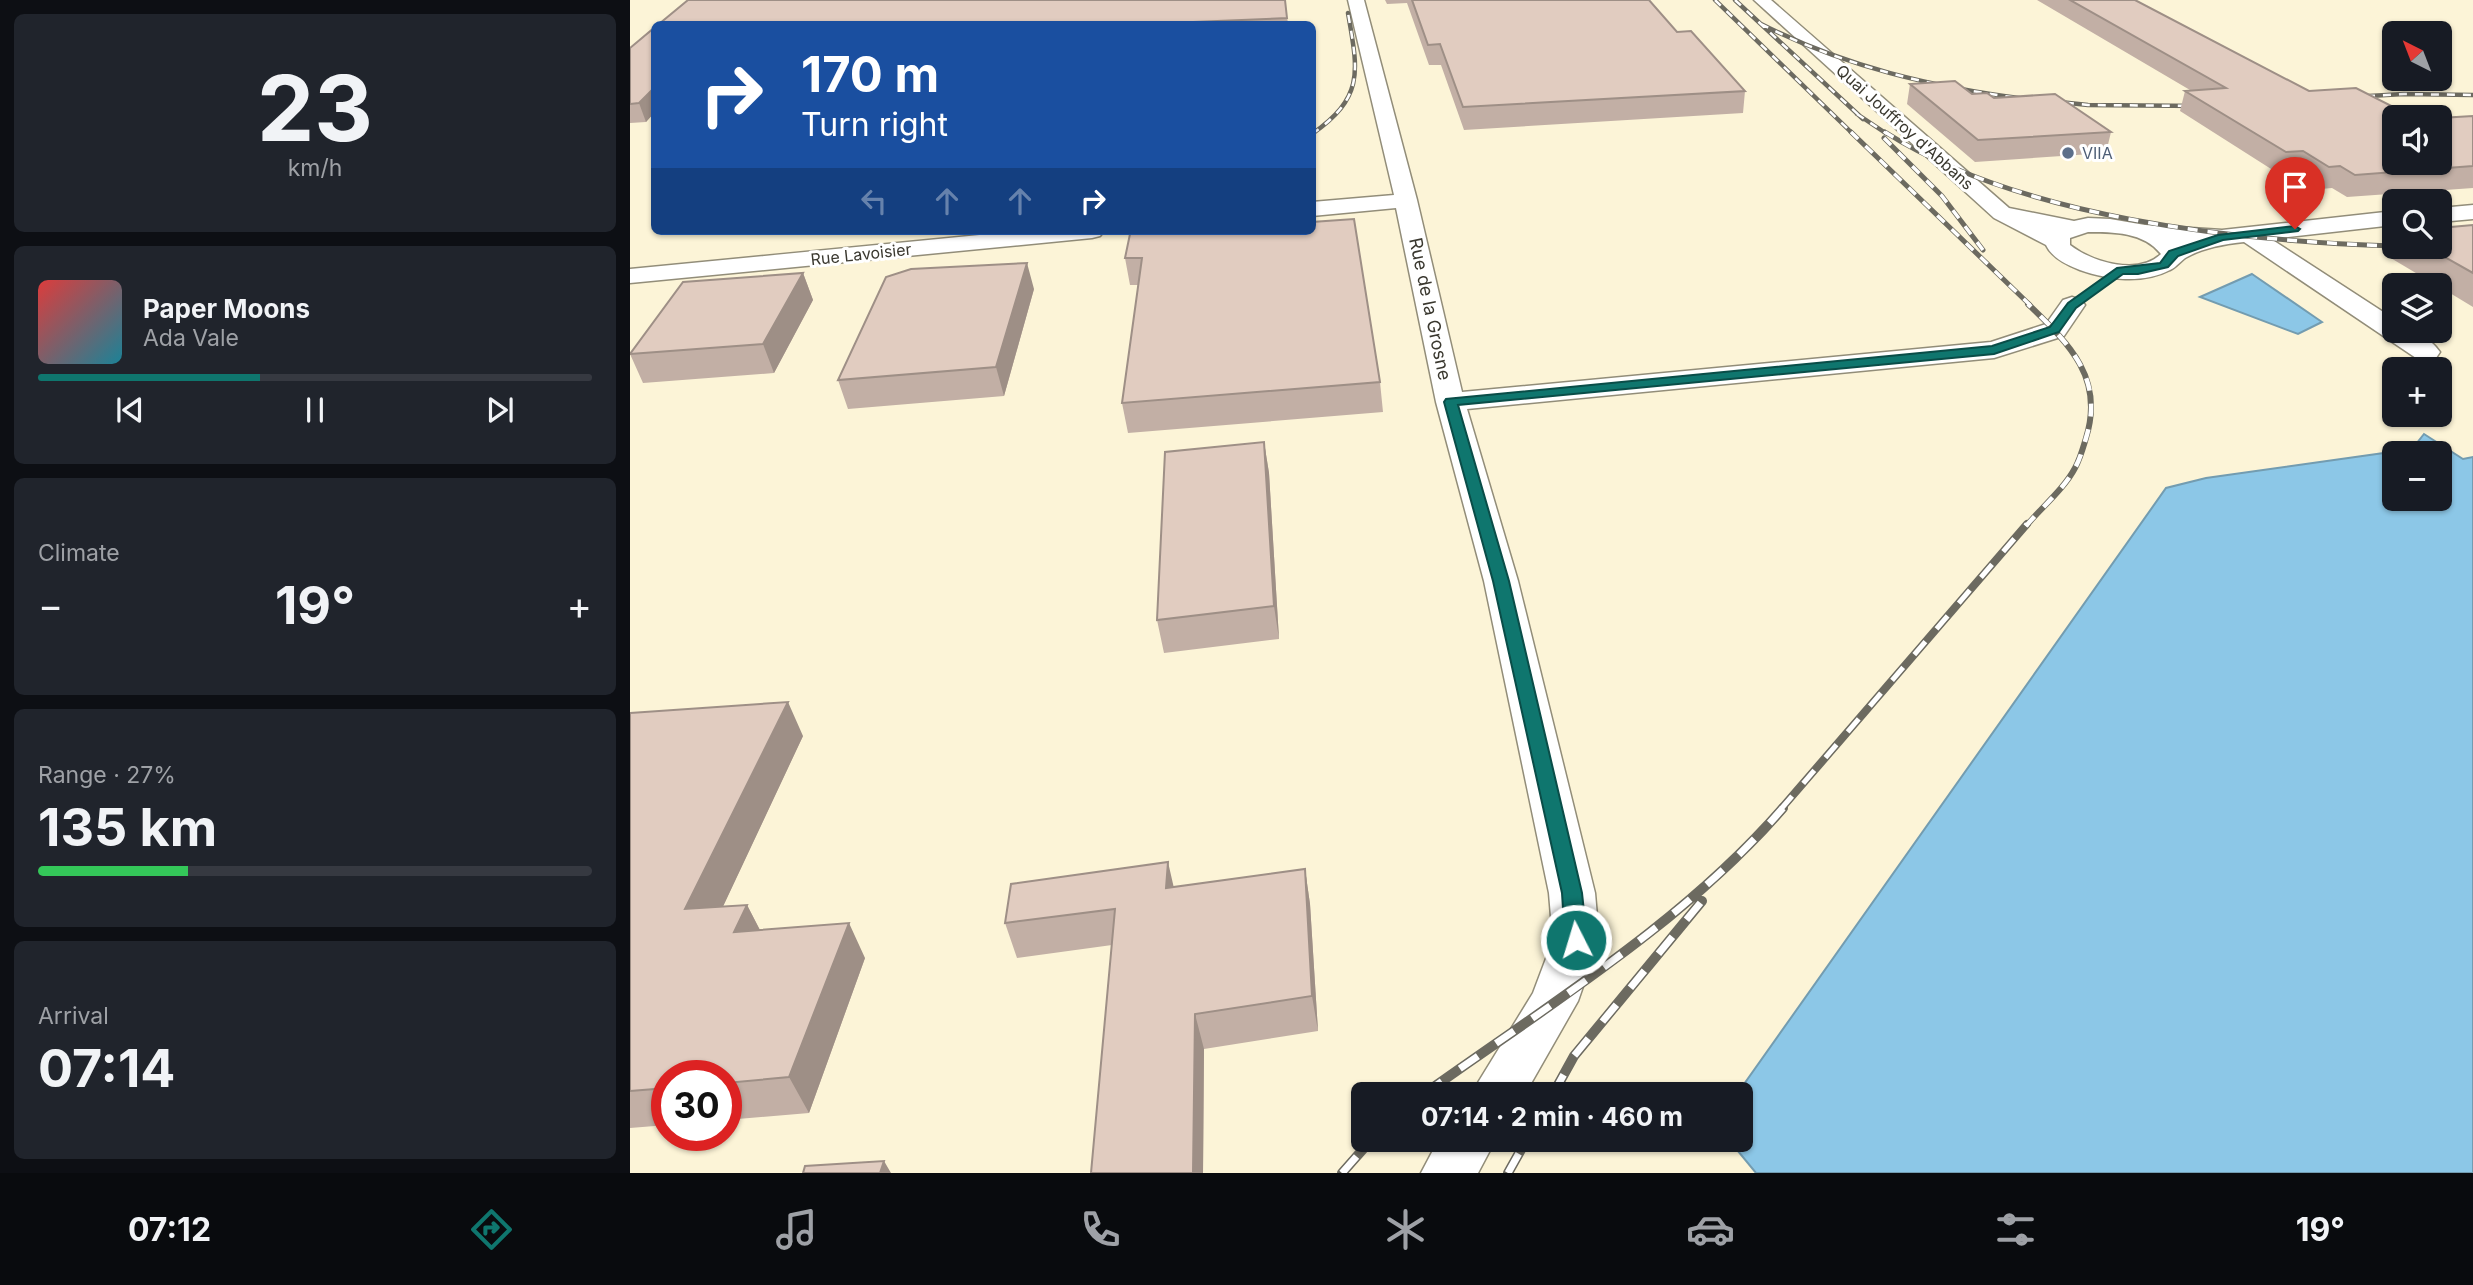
<!DOCTYPE html>
<html lang="en">
<head>
<meta charset="utf-8">
<style>
  body { margin:0; font-family:Inter,sans-serif; background:#20242c; color:#f1f3f6; height:100vh; display:flex; flex-direction:column; font-size:26px; white-space:nowrap }
  * { box-sizing:border-box; margin:0 }
  p { font-size:23px; color:#9ea1a6 }
  .icon { flex:none; width:38px; height:38px; fill:none; stroke:currentColor; stroke-width:2; stroke-linecap:round; stroke-linejoin:round }
  .map { position:relative; flex:1; overflow:hidden }
  .details { display:flex; flex-direction:column; gap:14px; padding:14px; background:#0d0f14; width:630px }
  .details>* { flex:none }
  .top-card { position:absolute; left:21px; top:21px; width:665px; height:214px; border-radius:10px; box-shadow:0 2px 5px #0004; background:#1a4fa0; color:#fff; overflow:hidden }
  .needle { width:46px; rotate:318deg }
  .buttons { position:absolute; left:1752px; top:21px; display:grid; gap:14px }
  .buttons a { display:grid; place-items:center; width:70px; height:70px; border-radius:10px; background:#171b24; box-shadow:0 2px 5px #0004; font-size:35px }
  .speed { position:absolute; left:21px; top:1060px; display:flex; gap:14px; font-size:35px; font-weight:700; text-align:center }
  .speed>* { display:grid; place-content:center; width:91px; height:91px; border-radius:50%; background:#171b24; box-shadow:0 2px 5px #0004; line-height:1 }
  .speed .limit { border:10px solid #d22; background:#fff; color:#111 }
  .pin { position:absolute; display:grid; place-items:center; width:60px; height:60px; color:#fff; margin:-72px -30px; border-radius:50% 50% 50% 0; rotate:-45deg; box-shadow:0 0 7px #0007 }
  .pin .icon { rotate:45deg }
  .me { position:absolute; width:77px; margin:-38px; rotate:355deg; stroke-linejoin:round; filter:drop-shadow(0 0 5px #0008) }
  .turn { display:flex; align-items:center; gap:24px; height:147px; padding:0 35px; font-size:32px }
  .turn .icon { width:91px; height:91px; stroke-width:2.5 }
  .turn b { display:block; font-size:49px; line-height:60px }
  .lanes { display:flex; align-items:center; height:66px; padding:0 35px; background:#0003; justify-content:center; gap:35px; direction:ltr }
  .lanes .off { opacity:.35 }
  .big { font-size:52px; font-weight:700; line-height:1.1 }
  .details .tile { flex:1; display:flex; flex-direction:column; justify-content:center; gap:10px; min-width:0; padding:0 24px; border-radius:10px; background:#20242c }
  .details .dial { align-items:center; gap:0 }
  .dial b { font-size:91px; line-height:1 }
  .song { display:flex; align-items:center; gap:21px }
  .cover { width:84px; height:84px; border-radius:10px; background:linear-gradient(135deg,hsl(0 70% 55%),hsl(190 70% 35%)) }
  .played { height:7px; border-radius:4px; background:linear-gradient(90deg,#0f766e 40%,#363941 40%) }
  .keys { display:flex; justify-content:space-around; direction:ltr }
  .heat { display:flex; justify-content:space-between; align-items:center; font-size:38px; direction:ltr }
  .charge { height:10px; border-radius:5px; background:linear-gradient(90deg,#34c759 27%,#363941 0) }
  .trip { position:absolute; left:721px; top:1082px; width:402px; height:70px; border-radius:10px; background:#171b24; box-shadow:0 2px 5px #0004; font-weight:700; line-height:70px; text-align:center }
  .dock { display:flex; height:112px; justify-content:space-around; align-items:center; background:#090b0e; color:#9ea1a6 }
  .dock .icon { width:49px; height:49px }
  .dock .on { color:#0f766e }
  .dock b { font-size:32px; color:#f1f3f6 }
  main { display:flex; flex:1; min-height:0 }
  .map>svg:first-child { display:block }
  .built { fill:#fcf4d7; fill-rule:evenodd }
  .water { fill:#8cc7e7; stroke:#739cb0; stroke-width:2; fill-rule:evenodd }
  .lines { fill:none; stroke-linecap:round; stroke-linejoin:round }
  .street-casing { stroke:#928d79; stroke-width:3 }
  .street { fill:#fff; fill-rule:evenodd }
  .rail-far4-casing { stroke:#6c6a60; stroke-width:4.5 }
  .rail-far3-casing { stroke:#6c6a60; stroke-width:5 }
  .rail-far2-casing { stroke:#6c6a60; stroke-width:6 }
  .rail-far1-casing { stroke:#6c6a60; stroke-width:8 }
  .rail-casing { stroke:#6c6a60; stroke-width:10 }
  .rail-far4 { stroke:#fff; stroke-width:2.5; stroke-dasharray:8; stroke-linecap:butt }
  .rail-far3 { stroke:#fff; stroke-width:3.5; stroke-dasharray:10; stroke-linecap:butt }
  .rail-far2 { stroke:#fff; stroke-width:4.5; stroke-dasharray:13; stroke-linecap:butt }
  .rail-far1 { stroke:#fff; stroke-width:5; stroke-dasharray:17; stroke-linecap:butt }
  .rail { stroke:#fff; stroke-width:7; stroke-dasharray:22; stroke-linecap:butt }
  .wall { fill:#c2afa5 }
  .shaded-wall { fill:#9e8f86 }
  .building { fill:#e1ccc0; stroke:#9e8f86; stroke-width:2 }
  .route { fill:#0f766e; stroke:#0a4d48; stroke-width:2 }
  .service-dot { fill:#5c6f8a; stroke:#fff; stroke-width:2.5 }
  .labels { text-anchor:middle; stroke-width:6; stroke-linejoin:round; paint-order:stroke }
  .far-street-label { font-size:16px; fill:#3a382f; stroke:#fff }
  .far-service-label { font-size:16px; fill:#4e5e75; stroke:#fff; text-anchor:start }
  .street-label { font-size:18px; fill:#3a382f; stroke:#fff }
</style>
</head>
<body>
<main>
<section class="details">
<div class="tile dial"><b>23</b><p>km/h</p></div>
<div class="tile">
<div class="song"><i class="cover"></i><div><b>Paper Moons</b><p>Ada Vale</p></div></div>
<div class="played"></div>
<div class="keys"><svg class="icon" aria-label="previous" viewBox="0 0 24 24"><path d="M18 5L8 12l10 7zM5 5v14"/></svg><svg class="icon" aria-label="pause" viewBox="0 0 24 24"><path d="M8 5v14M16 5v14"/></svg><svg class="icon" aria-label="next" viewBox="0 0 24 24"><path d="M6 5l10 7-10 7zM19 5v14"/></svg></div>
</div>
<div class="tile"><p>Climate</p>
<div class="heat"><a>−</a><b class="big">19°</b><a>+</a></div>
</div>
<div class="tile"><p>Range · 27%</p><b class="big">135 km</b><div class="charge"></div></div>
<div class="tile"><p>Arrival</p><b class="big">07:14</b></div>
</section>
<div class="map">
<svg width="1843" height="1173" viewBox="0 0 1843 1173">
  <rect width="100%" height="100%" fill="#fefbee"/>
  <path class="built" d="M0,0H1843V457L1833,459L1794,434L1782,449L1576,478L1536,488L1107,1094H733V1139H1098L1126,1173H0ZM24,24H682V231H24ZM1764,33H1810V79H1764ZM1764,117H1810V163H1764ZM1764,201H1810V247H1764ZM1764,285H1810V331H1764ZM1764,369H1810V415H1764ZM37,1076H96V1136H37Z"/>
  <path class="water" d="M1622,274L1692,322L1668,334L1570,297Z
    M1794,434L1833,459L1843,457V1173H1126L1098,1139H1111V1094H1107L1536,488L1576,478L1782,449ZM1764,453H1810V499H1764Z"/>
  <g class="lines">
    <g class="street-casing">
      <path id="street" d="M718,0H734L787,200L832,392L1361,342L1416,324L1433,300L1442,297L1451,300L1455,305L1434,336L1364,358L837,409L888,581L965,893L969,940L948,1001L895,1094H841L903,993L923,940L919,893L854,581L806,402L766,208L682,216V202L764,195Z
        M1124,0H1141L1379,208L1444,221L1458,218L1480,219L1515,225L1592,230L1764,211V225L1641,239L1764,319V331C1782,331 1799,336 1810,352L1806,358L1796,360L1786,358L1614,242C1595,244 1573,248 1557,257C1551,260 1547,267 1540,270C1513,284 1478,280 1450,270C1437,265 1422,258 1416,245L1364,218ZM1458,232C1483,232 1514,232 1531,254C1508,276 1462,262 1440,245V238Z
        M1843,205V219L1810,222V208Z
        M390,231H474L470,236L462,238L0,283V269Z
        M809,1139H866L848,1173H791Z"/>
    </g>
    <use href="#street" class="street"/>
    <g class="rail-far4-casing">
      <path id="rail-far4" d="M1085,0L1223,134
        M1105,0L1233,119
        M1131,24C1215,67 1303,87 1396,99
        M1721,97L1774,94L1843,95
        M1420,101L1458,105L1570,106
        M1227,114L1257,134
        M682,134C735,97 728,71 718,13"/>
    </g>
    <g class="rail-far3-casing">
      <path id="rail-far3" d="M1221,132L1400,305
        M1255,132C1390,218 1606,241 1764,246
        M682,134L684,132
        M1254,138L1312,196L1353,250"/>
    </g>
    <g class="rail-far2-casing">
      <path id="rail-far2" d="M1396,526C1411,508 1434,489 1445,468C1450,459 1453,448 1456,438C1475,377 1438,343 1398,304"/>
    </g>
    <g class="rail-far1-casing">
      <path id="rail-far1" d="M1151,809L1397,524"/>
    </g>
    <g class="rail-casing">
      <path id="rail" d="M794,1094C918,1005 1052,924 1153,808
        M923,1094L944,1056L1072,901
        M712,1173L742,1139
        M878,1173L897,1139"/>
    </g>
    <use href="#rail-far4" class="rail-far4"/>
    <use href="#rail-far3" class="rail-far3"/>
    <use href="#rail-far2" class="rail-far2"/>
    <use href="#rail-far1" class="rail-far1"/>
    <use href="#rail" class="rail"/>
  </g>
  <path class="wall" d="M655,0L658,24H29Z
    M755,0H1019L1047,32L1115,91L1113,113L834,130L811,65H799L777,3L757,4Z
    M1407,0H1505L1764,163L1843,116V188L1717,197L1702,188L1691,189L1666,173L1649,174L1550,111L1555,91L1560,90Z
    M24,28V113L16,122L0,123V48Z
    M1280,84L1364,98L1481,132L1476,153L1345,162L1277,104Z
    M724,219L750,382L753,412L498,433L492,403L508,285H500L495,258Z
    M1843,225V307L1810,287V285H1806L1759,257L1764,245V247H1810Z
    M173,273L183,300L144,373L13,383L0,354Z
    M404,289L374,396L218,409L208,380Z
    M634,442L639,473L649,639L534,653L527,620Z
    M0,713L173,736L93,906L117,905L130,930L235,958L179,1113L96,1120V1076H37V1125L0,1128Z
    M675,869L680,904L688,1031L574,1049L573,1173H461L482,945L387,958L375,923L544,887Z"/>
  <path class="shaded-wall" d="M24,88V113L16,122L9,103Z
    M397,263L404,289L374,396L366,367Z
    M173,273L183,300L144,373L133,344Z
    M634,442L639,473L649,639L644,606Z
    M158,702L173,736L75,945L55,909Z
    M538,862L546,897L536,888Z
    M675,869L680,904L688,1031L682,996Z
    M117,905L135,940L104,932Z
    M219,923L235,958L179,1113L159,1077Z
    M565,1014L574,1049L573,1173H563Z
    M254,1161L261,1173H250Z"/>
  <path class="building" d="M58,0H655L657,18L540,23V24H29Z
    M782,0H1019L1047,32L1061,31L1115,91L833,107L810,44L798,45Z
    M1440,0H1505L1679,91L1726,88L1783,117H1764V163H1810V118L1843,116V166L1725,175L1710,166L1699,167L1673,151L1656,152L1555,91L1596,88Z
    M24,28V88L9,103L0,104V48Z
    M1325,81L1342,94L1357,93L1364,98L1425,94L1481,132L1348,140L1280,84Z
    M724,219L750,382L492,403L512,258H495L500,234L548,231H682V222Z
    M1843,225V273L1797,247H1810V228Z
    M397,263L366,367L208,380L256,277L281,269Z
    M173,273L133,344L0,354L53,282Z
    M634,442L644,606L527,620L535,452Z
    M158,702L55,909L117,905L104,932L219,923L159,1077L96,1083V1076H37V1088L0,1091V713Z
    M538,862L536,888L675,869L682,996L565,1014L563,1173H461L485,909L375,923L381,884Z
    M254,1161L250,1173H173L175,1166Z"/>
  <path class="route" d="M1665,226L1670,229L1668,231L1593,240L1548,256L1538,267L1508,274H1493L1446,308L1429,332L1364,354L828,405L879,581L952,893L957,940L954,946L946,949L939,946L935,940L932,893L863,581L814,402L816,399L1362,346L1420,327L1438,303L1487,268L1530,263L1539,251L1588,235Z"/>
  <circle class="service-dot" cx="1438" cy="153" r="7"/>
  <g class="labels">
    <g class="far-street-label">
      <text transform="translate(1275 127) rotate(42)" y="6">Quai Jouffroy d'Abbans</text>
      <text transform="translate(231 254) rotate(-6)" y="6">Rue Lavoisier</text>
    </g>
    <g class="far-service-label">
      <text x="1452" y="159">VIIA</text>
    </g>
    <g class="street-label">
      <text transform="translate(800 309) rotate(78)" y="6">Rue de la Grosne</text>
    </g>
  </g>
</svg>
<div class="buttons">
<a><svg class="needle" viewBox="-14 -14 28 28"><path d="M0-13l5 13h-10z" fill="#e53935"/><path d="M0 13l5-13h-10z" fill="#9ea1a6"/></svg></a>
<a><svg class="icon" aria-label="sound" viewBox="0 0 24 24"><path d="M4 9h4l5-4v14l-5-4H4zM17 9q2 3 0 6"/></svg></a>
<a><svg class="icon" aria-label="search" viewBox="0 0 24 24"><circle cx="10" cy="10" r="6"/><path d="M15 15l6 6"/></svg></a>
<a><svg class="icon" aria-label="layers" viewBox="0 0 24 24"><path d="M12 4l9 5-9 5-9-5zM3 14l9 5 9-5"/></svg></a>
<a>+</a>
<a>−</a>
</div>
<div class="speed"><div class="limit">30</div></div>
<div class="pin" style="left:1665px;top:229px;background:#d93025"><svg class="icon" aria-label="arrive" viewBox="0 0 24 24"><path d="M6 21V4h12l-3 4 3 4H6"/></svg></div>
<svg class="me" style="left:946px;top:940px" viewBox="-20 -20 40 40"><circle r="17" fill="#0f766e" stroke="#fff" stroke-width="3"/><path d="M0-11L8 9 0 5-8 9z" fill="#fff"/></svg>
<div class="trip">07:14 · 2 min · 460 m</div>
<div class="top-card">
<div class="turn"><svg class="icon" aria-label="right" viewBox="0 0 24 24"><path d="M7 20v-9h11M14 6l5 5-5 5"/></svg><div><b>170 m</b>Turn right</div></div>
<div class="lanes"><svg class="icon off" aria-label="left" viewBox="0 0 24 24"><path d="M17 20v-9H6M10 6l-5 5 5 5"/></svg><svg class="icon off" aria-label="ahead" viewBox="0 0 24 24"><path d="M12 20V5M6 11l6-6 6 6"/></svg><svg class="icon off" aria-label="ahead" viewBox="0 0 24 24"><path d="M12 20V5M6 11l6-6 6 6"/></svg><svg class="icon" aria-label="right" viewBox="0 0 24 24"><path d="M7 20v-9h11M14 6l5 5-5 5"/></svg></div>
</div>
</div>
</main>
<nav class="dock">
<b>07:12</b>
<svg class="icon on" aria-label="directions" viewBox="0 0 24 24"><path d="M12 3l9 9-9 9-9-9zM9 14v-3h6M13 9l2 2-2 2"/></svg>
<svg class="icon" aria-label="music" viewBox="0 0 24 24"><path d="M9 18V5l10-2v13"/><circle cx="6" cy="18" r="3"/><circle cx="16" cy="16" r="3"/></svg>
<svg class="icon" aria-label="phone" viewBox="0 0 24 24"><path d="M5 4h4l2 5-3 2q2 4 5 5l2-3 5 2v4C11 20 4 13 5 4z"/></svg>
<svg class="icon" aria-label="climate" viewBox="0 0 24 24"><path d="M12 3v18M4 7l16 10M4 17L20 7"/></svg>
<svg class="icon" aria-label="car" viewBox="0 0 24 24"><path d="M5 17H2v-5l4-1 3-4h7l3 4 3 1v5h-3M9 17h6M6 11h13"/><circle cx="7" cy="17" r="2"/><circle cx="17" cy="17" r="2"/></svg>
<svg class="icon" aria-label="filters" viewBox="0 0 24 24"><path d="M4 7h16M4 17h16"/><circle cx="9" cy="7" r="2"/><circle cx="15" cy="17" r="2"/></svg>
<b>19°</b>
</nav>
</body>
</html>
